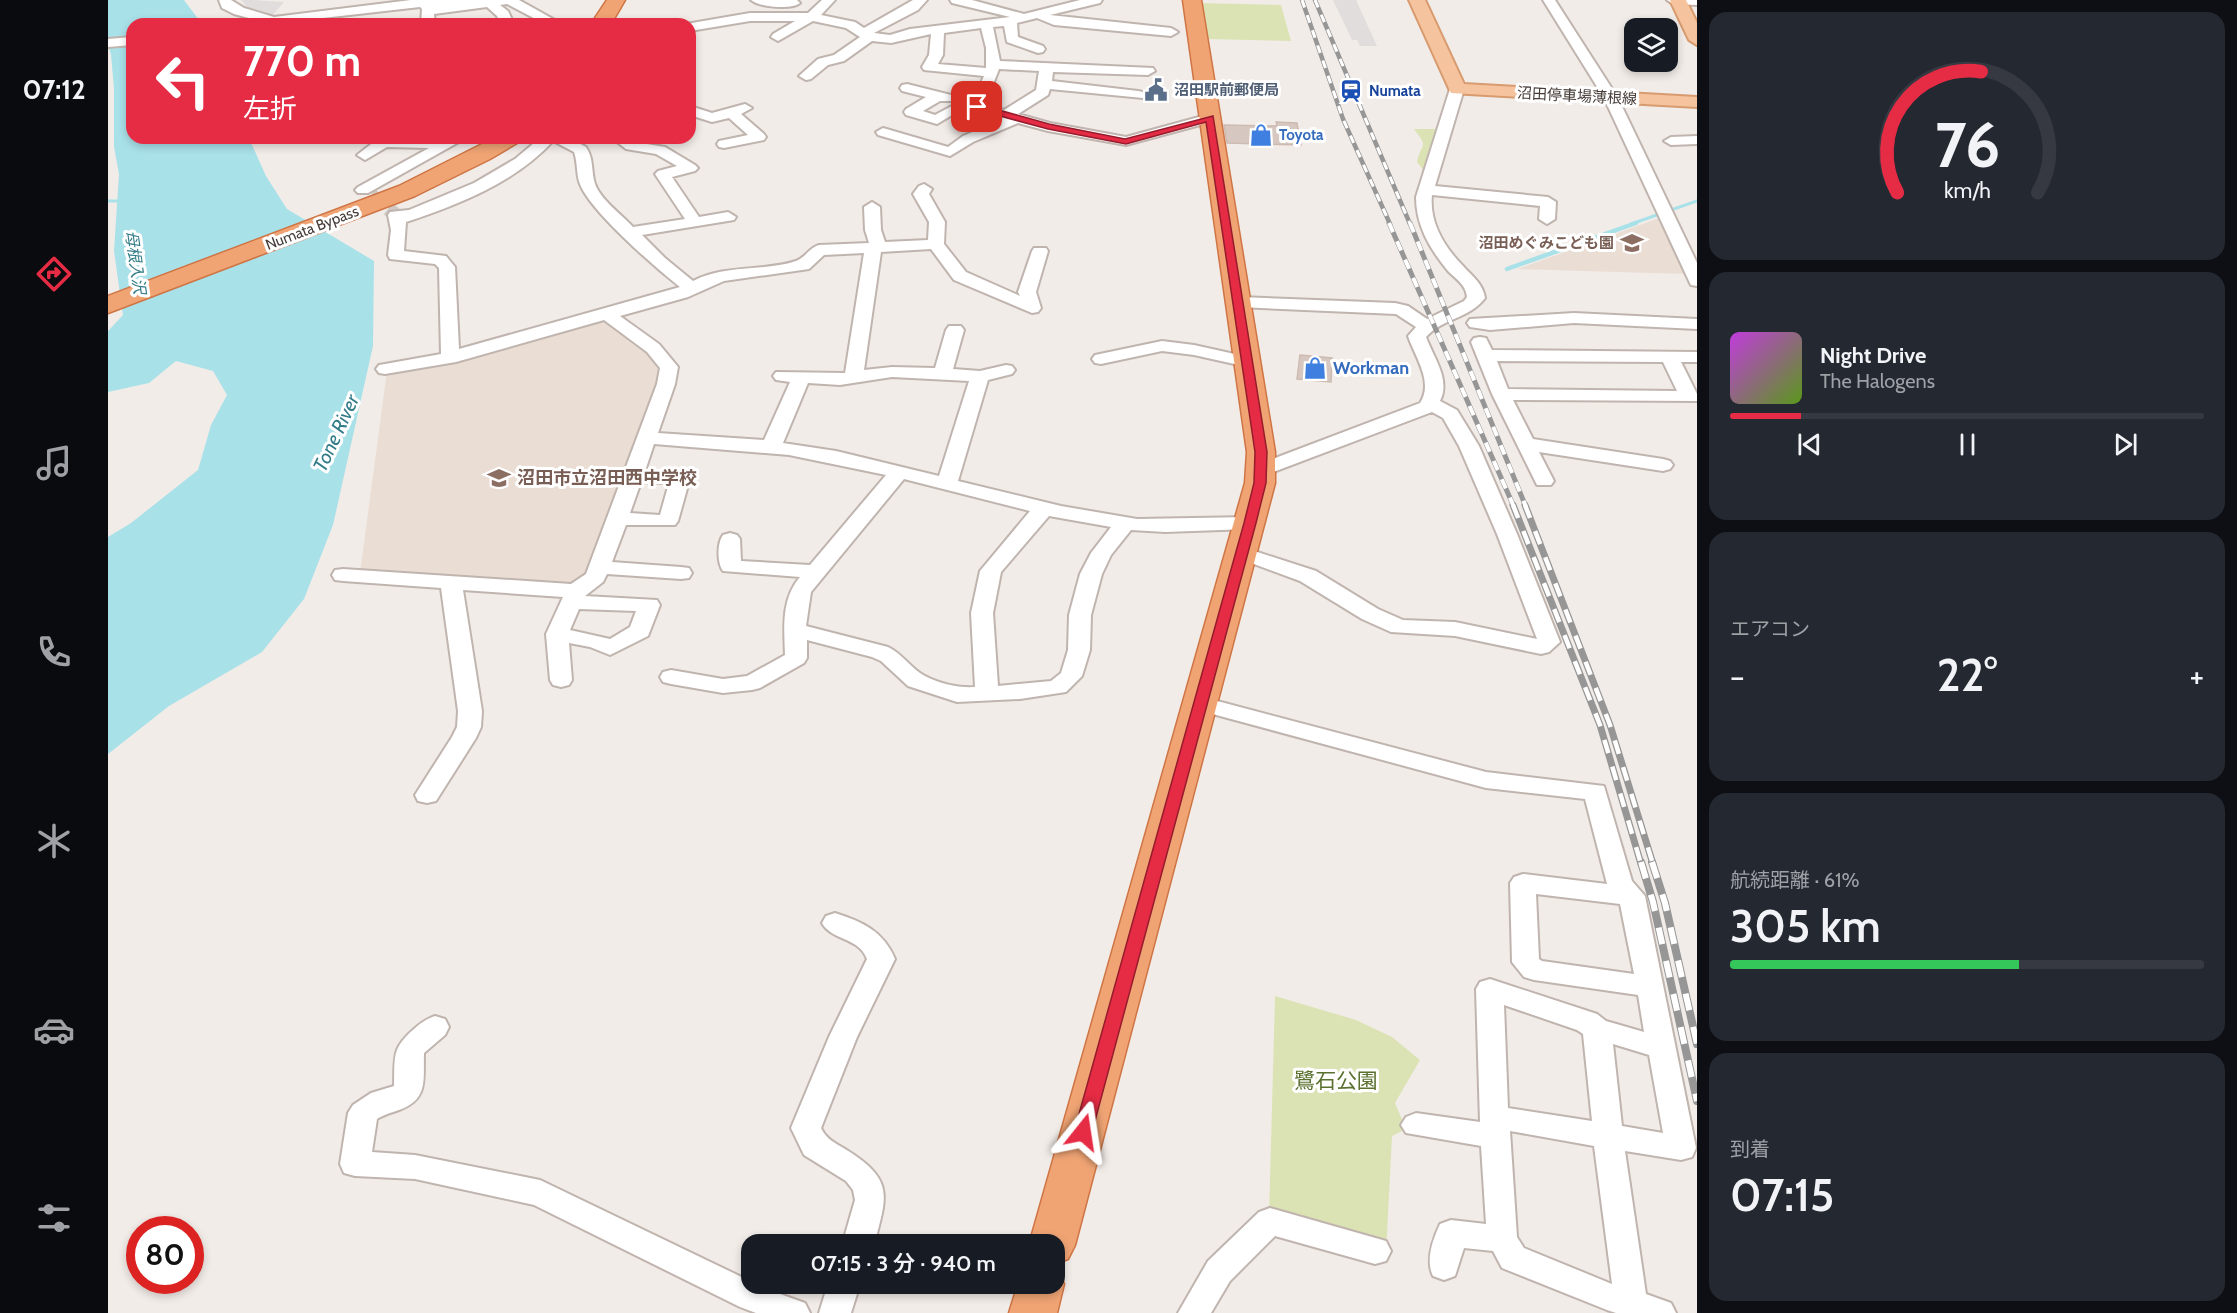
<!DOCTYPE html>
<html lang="ja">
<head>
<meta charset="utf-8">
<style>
  body { margin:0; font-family:Cabin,"Noto Sans JP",sans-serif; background:#242831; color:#f1f3f6; height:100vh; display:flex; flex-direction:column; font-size:22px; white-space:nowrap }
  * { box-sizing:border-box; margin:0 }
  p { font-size:20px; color:#9ea1a6 }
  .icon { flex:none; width:33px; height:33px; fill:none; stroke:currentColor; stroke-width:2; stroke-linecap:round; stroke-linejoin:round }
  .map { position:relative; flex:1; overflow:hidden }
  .details { display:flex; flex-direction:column; gap:12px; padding:12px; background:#0d0f14; width:540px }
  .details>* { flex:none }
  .hud { position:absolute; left:18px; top:18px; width:570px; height:126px; border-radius:18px; box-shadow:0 3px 9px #0003; background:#e62b44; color:#fff; overflow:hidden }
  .buttons { position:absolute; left:1516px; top:18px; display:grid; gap:12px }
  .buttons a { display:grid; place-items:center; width:54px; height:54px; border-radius:12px; background:#171b24; box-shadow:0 3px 9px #0003; font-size:30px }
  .speed { position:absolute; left:18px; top:1216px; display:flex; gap:12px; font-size:30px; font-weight:700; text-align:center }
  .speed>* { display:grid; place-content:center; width:78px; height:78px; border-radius:50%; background:#171b24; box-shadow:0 3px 9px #0003; line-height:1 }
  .speed .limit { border:9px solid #d22; background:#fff; color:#111 }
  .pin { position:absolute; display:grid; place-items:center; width:51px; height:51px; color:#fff; margin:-26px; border-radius:12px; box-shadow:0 3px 9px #0006 }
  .me { position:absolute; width:66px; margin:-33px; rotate:15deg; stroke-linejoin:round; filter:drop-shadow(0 0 4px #0008) }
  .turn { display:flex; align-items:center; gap:21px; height:126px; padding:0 18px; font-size:27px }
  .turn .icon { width:78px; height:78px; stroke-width:2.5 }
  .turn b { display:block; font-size:42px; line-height:51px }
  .big { font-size:45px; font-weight:600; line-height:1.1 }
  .details .tile { flex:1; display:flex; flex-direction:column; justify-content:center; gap:9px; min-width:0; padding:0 21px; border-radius:18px; background:#242831 }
  .details .dial { align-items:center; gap:0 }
  .dial svg { height:156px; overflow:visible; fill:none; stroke:#363941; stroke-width:7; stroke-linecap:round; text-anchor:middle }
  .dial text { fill:#f1f3f6; stroke:none }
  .song { display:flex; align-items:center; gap:18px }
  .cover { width:72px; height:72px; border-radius:9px; background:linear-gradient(135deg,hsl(290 70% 55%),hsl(90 70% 35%)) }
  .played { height:6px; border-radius:3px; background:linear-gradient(90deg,#e62b44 15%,#363941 15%) }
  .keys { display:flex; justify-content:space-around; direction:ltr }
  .heat { display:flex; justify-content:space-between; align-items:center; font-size:33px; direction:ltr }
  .charge { height:9px; border-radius:4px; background:linear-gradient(90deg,#34c759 61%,#363941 0) }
  .trip { position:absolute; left:633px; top:1234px; width:324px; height:60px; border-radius:18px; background:#171b24; box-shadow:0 3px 9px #0003; font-weight:600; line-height:60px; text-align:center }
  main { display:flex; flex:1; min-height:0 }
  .menu { display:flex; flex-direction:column; width:108px; justify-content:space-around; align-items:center; background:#090b0e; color:#9ea1a6 }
  .menu .icon { width:42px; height:42px }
  .menu .selected { color:#e62b44 }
  .menu b { font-size:27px; color:#f1f3f6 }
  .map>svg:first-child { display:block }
  .education { fill:#eaddd3 }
  .green { fill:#dbe3b4 }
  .parking { fill:#e1dddc }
  .water { fill:#a9e1e9 }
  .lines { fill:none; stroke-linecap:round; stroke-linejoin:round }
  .stream-far1 { stroke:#a9e1e9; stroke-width:3 }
  .stream { stroke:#a9e1e9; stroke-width:4.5 }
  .building { fill:#d6c8c1; stroke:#cdbbb2; stroke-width:1.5 }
  .minor-tunnel { stroke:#cfc9c5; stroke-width:14; stroke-dasharray:14 8; stroke-linecap:butt }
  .minor-casing { stroke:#c0b4ae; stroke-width:4 }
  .major-casing { stroke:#d89b6f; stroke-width:4 }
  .highway-casing { stroke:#cf7545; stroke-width:3 }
  .minor { fill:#fff; fill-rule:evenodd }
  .major { fill:#f5c39e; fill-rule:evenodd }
  .highway { fill:#f0a474; fill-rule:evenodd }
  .rail-far3-casing { stroke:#969696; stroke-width:4.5 }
  .rail-far2-casing { stroke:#969696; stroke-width:5 }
  .rail-far1-casing { stroke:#969696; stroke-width:7 }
  .rail-casing { stroke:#969696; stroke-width:8 }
  .rail-far3 { stroke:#fff; stroke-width:3; stroke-dasharray:8; stroke-linecap:butt }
  .rail-far2 { stroke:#fff; stroke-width:4; stroke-dasharray:10; stroke-linecap:butt }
  .rail-far1 { stroke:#fff; stroke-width:4.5; stroke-dasharray:14; stroke-linecap:butt }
  .rail { stroke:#fff; stroke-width:6; stroke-dasharray:17; stroke-linecap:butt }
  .route { fill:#e62b44; stroke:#961c2c; stroke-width:1.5 }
  .labels { text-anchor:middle; stroke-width:6; stroke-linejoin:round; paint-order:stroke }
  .far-service-label { font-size:15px; font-weight:bold; fill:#4e5e75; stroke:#fff; text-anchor:start }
  .far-transit-label { font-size:15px; font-weight:bold; fill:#164399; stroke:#fff; text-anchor:start }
  .far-street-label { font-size:15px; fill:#453b37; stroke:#fff }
  .far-shop-label { font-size:15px; font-weight:bold; fill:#366cbe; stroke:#fff; text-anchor:start }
  .far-education-label { font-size:15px; font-weight:bold; fill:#785e54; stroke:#fff; text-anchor:end }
  .far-water-label { font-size:16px; font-style:italic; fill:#327c88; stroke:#fff }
  .shop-label { font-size:18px; font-weight:bold; fill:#366cbe; stroke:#fff; text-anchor:start }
  .education-label { font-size:18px; font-weight:bold; fill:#785e54; stroke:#fff; text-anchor:start }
  .water-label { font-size:20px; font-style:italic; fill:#327c88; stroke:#fff }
  .near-park-label { font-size:21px; fill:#5b7130; stroke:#fff }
</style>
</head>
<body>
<main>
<nav class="menu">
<b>07:12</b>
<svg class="icon selected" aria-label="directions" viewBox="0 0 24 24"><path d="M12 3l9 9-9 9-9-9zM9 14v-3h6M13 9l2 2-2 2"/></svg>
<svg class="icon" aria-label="music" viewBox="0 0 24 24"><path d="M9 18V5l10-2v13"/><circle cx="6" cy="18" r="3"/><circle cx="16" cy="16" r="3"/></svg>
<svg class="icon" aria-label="phone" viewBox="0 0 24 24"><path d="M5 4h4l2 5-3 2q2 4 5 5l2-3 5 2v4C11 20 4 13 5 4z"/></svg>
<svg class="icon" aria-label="climate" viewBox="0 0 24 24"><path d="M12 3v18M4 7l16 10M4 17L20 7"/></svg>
<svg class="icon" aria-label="car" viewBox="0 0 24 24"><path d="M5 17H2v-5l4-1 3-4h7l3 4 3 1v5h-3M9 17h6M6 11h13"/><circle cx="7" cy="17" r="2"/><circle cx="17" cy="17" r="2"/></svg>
<svg class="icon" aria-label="filters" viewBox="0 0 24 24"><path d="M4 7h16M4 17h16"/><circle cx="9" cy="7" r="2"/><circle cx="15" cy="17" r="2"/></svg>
</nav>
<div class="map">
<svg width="1589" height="1313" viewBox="0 0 1589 1313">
  <rect width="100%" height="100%" fill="#f2ece8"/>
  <path class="education" d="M1554,217L1579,274L1410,269Z
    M499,318L554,364L553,383L483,573L472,584L456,586L252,573L279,371Z"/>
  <path class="green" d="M1092,3L1173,5L1183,41L1098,39Z
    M1306,129H1333L1317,172L1309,162C1313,142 1322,150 1306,129Z
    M1167,996L1248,1020L1284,1037L1312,1060L1287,1103L1298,1129L1284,1136L1278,1254L1161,1216Z"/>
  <path class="parking" d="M133,0H145L176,2L163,17L144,12Z
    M1225,0H1248L1269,46H1252L1249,40H1244Z"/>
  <path class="water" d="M0,0H76L94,24H24V138H141L158,176L179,209L266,261L265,346L225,525L196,599L154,652L61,706L0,754V537L23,523L90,470L103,425L119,395L105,371L68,361L41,383L0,392V331L15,315L6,251L11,174L6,147V89L3,55L0,44Z"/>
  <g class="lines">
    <path class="stream-far1" d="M0,201H16
      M1523,224L1589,201"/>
    <path class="stream" d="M1399,269L1528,223"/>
  </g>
  <path class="building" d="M1168,122L1189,123L1193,145L1119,143L1116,125L1169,126Z
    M1192,355L1224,358L1223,382L1189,379Z"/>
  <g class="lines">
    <path class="minor-tunnel" d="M263,195L288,215"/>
    <g class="minor-casing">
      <path id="minor" d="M111,0H123L136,8L166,17L303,0H411L454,24H437L399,4L392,5L400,11L406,24H392L389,16L379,7L326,14L327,24H313L314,9L312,7L162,24L126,14L114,8Z
        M643,0H689L692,3C684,10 651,7 643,0Z
        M714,0H727L713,15L747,22L756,28L805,0H819L810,10L766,33L782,35L802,29L902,17L844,3L842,0H864L916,14L972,0H994L992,3L942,15L1063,28L1070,32L1063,36L946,25L929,18L909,23L910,37L935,46L937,49L935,52L930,53L899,42L896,26L885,27L892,61L1045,68L1047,71L1040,75L945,72L944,81L1030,91L1035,92L1037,95L1035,98L942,89L940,95L910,114L942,123L1018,137L1102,114L1109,118L1107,121L1018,145L940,131L910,123L865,142L842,156L770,135L768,132L775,128L840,147L855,136L895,119L864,110L862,107L864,103L829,124L798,115L796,112L798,109L818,97L794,91L792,88L794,85L799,84L843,95L845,98L843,101H832L815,111L827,115L857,99L864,103L876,76L816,70L814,67L821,55L823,34L783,43L764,41L736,61L720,65L703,79L698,80L691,76L710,59L726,55L752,37L738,28L705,21L670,41L663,37L665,34L687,21H642L582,31V24H578L642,13H700ZM873,28L878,48V68L830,64L835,55L836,33ZM891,69L931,71L928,90L896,110L877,105Z
        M1435,0H1447L1510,98L1589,263V286L1583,285L1581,281L1496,98Z
        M1559,0H1589V5L1565,4Z
        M24,37V45L0,47V39Z
        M1349,85L1356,89L1327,186L1440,197L1448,202L1447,219L1439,224L1431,219L1432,206L1324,195C1321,223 1337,248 1356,267C1365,277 1375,284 1377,298C1361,319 1335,318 1318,337C1325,357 1343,379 1332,401L1349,410L1371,446L1409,534L1452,642L1441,652L1433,654L1347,636L1283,632L1254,619L1192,581L1127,557L1124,553L1127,549L1134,547L1208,571L1270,609L1295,620L1347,622L1429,639L1389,534L1351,446L1335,418L1324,412L1160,474H1146L1143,470L1146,466L1312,403C1326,382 1307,357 1300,336L1308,327L1288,314L1131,307L1125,306L1122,302L1125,298L1131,297L1287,303L1300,306L1319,319L1356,301L1359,297C1358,285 1348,279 1340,271C1322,249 1308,226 1308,197L1342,89Z
        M637,104L644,108L633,114L656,134L658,137L656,140L616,148L611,147L609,144L611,141L640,135L621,118L604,122L582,115V106L604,113Z
        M1589,136V144L1563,145L1556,141L1563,137Z
        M288,138H358L260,193H250L247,190L250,187L321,148L279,147L257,160L249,155L271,138Z
        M432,138H461L478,147C486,159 483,171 487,184C493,200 513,214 525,227L577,219L547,174L550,171L569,166L548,154L518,149L509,142L511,139L518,138L527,142L557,147L587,165L590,168L587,171L564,177L591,217L620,212L628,217L626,220L534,235L557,258L585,281C618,264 655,272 688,261C697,258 701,248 711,245L761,243L757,230L756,207L764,202L772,207L773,230L777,242L820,240L821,222L805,194L811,186L816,184L824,189L821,194L837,222L836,244L858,272L912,296L910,292L924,251L926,248H938L940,251L928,292L933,308L930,312L924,313L846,280L823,249L773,252L756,370L784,367L827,368L838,330L841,326H853L856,330L845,369L872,371L898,365L904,366L907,370L904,374L880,380L850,481L953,506L1029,519L1142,517L1149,519L1152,523L1149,527L1142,529L1057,532L1023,530L1003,555L994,574L983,615L982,650L974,676L958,692L912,699L849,702L800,686L773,661L764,657L699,640V658L696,663L652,688L644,690L615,693L563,684L555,682L552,677L555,672L563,670L615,679L639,676L677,655C676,627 673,599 692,577L615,571C609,563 609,543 615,535L622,533L629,535L632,539L633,561L702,565L778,475L681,455L546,444L537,471L579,474L582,478L570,521L567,525H518L504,562L573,567L581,568L584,573L581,578L573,579L499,574L495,582L477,596L549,600L552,605L540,636L502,655L482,647L461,643L464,680L461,685L453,687L445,685L442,680L438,634L455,597L355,590L374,711L373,727L368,738L328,801L319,803L310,801L307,795L344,737L349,727L350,711L333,588L235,581L227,580L224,575L227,570L235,569L463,584L478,574L549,384L552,368L539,352L496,320L348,362L277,374L271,373L268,369L271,365L277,364L333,354L331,268L327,264L282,259L280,255L283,230L280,215L282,212L301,210L366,183L407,159ZM445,141L466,152C470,163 468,175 472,184C482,211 548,268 572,287L351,349L347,267L338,256L296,251L298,222C350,205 408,182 445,141ZM756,253L737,373L668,372L665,376L668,380L682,382L656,440L550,433L567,384L570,367L551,344L512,316L580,297L616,281L701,269L716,255ZM784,377L861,381L831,476L728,451L675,443L700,383L732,385ZM796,479L922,511L872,571L863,613L867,687C851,688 832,684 817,676C803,669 795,654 780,647L698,626L703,592ZM533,482L561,483L552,515L522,513ZM941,516L1003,527L983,553L972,574L961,615L960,650L953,673L943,681L890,686L885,613L893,572ZM471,609L528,611L522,627L502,639L462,630Z
        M1466,313L1589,319V329L1466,323L1382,330L1362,327L1359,323L1362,319Z
        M1372,337L1378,338L1384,350L1589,352V362H1573L1589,394V401L1405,400L1425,439L1555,459L1562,461L1565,465L1562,469L1555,471L1431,452L1446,481L1443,485H1429L1384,394L1363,342L1366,338ZM1389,361L1555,362L1569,391L1400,389Z
        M1054,341L1086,345L1140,357L1146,358L1149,362L1146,366L1140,367L1086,355L1054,351L993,364L987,363L984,359L987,355Z
        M1094,697L1378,772L1496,786L1524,881L1537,896L1588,1148L1584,1157L1573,1160L1517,1151L1538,1294L1563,1303L1568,1313H1508L1499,1310L1394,1268L1385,1251L1356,1248L1347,1276L1336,1280L1325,1276C1317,1260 1325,1239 1332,1224L1343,1220L1378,1224L1373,1146L1298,1133L1293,1125L1298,1117L1308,1113L1372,1122L1368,989L1372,982L1382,979L1489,1014L1498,1021L1536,1032L1530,995L1426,980L1416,977L1404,962L1402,883L1406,877L1415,874L1499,884L1477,799L1378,788L1086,709L1082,704L1086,699ZM1428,894L1512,904L1526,974L1434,961L1431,959ZM1396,1005L1469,1030L1475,1034L1484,1121L1400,1108ZM1505,1044L1541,1055L1555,1133L1514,1126ZM1402,1131L1486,1146L1504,1284L1416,1248L1409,1237Z
        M727,913C755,922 775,931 787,959L749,1037L713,1128C718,1139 727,1143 737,1149C787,1180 779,1195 766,1245H734L747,1200L745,1190L738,1181L696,1155L683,1128L721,1037L759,959C751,937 724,941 714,923L718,916Z
        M327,1016L337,1019L341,1027L337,1035L316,1053C315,1080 321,1099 291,1110C283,1113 277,1114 269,1119L264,1152L307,1155L432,1180L644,1282V1284L697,1303L702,1313H648L632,1307L426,1205L307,1179L247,1176L236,1173L232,1164L240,1113L245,1105L263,1093L286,1086C287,1057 283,1049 306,1029C313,1023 318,1019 327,1016Z
        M1162,1208L1278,1241L1283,1251L1278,1261L1267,1264L1167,1236L1122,1281L1103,1313H1070L1100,1261L1151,1212Z
        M720,1284H752L743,1313H711Z"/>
    </g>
    <g class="major-casing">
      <path id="major" d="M1301,0H1317L1356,84L1589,97V107L1343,93Z
        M1562,0H1578L1589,23V45L1581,40Z"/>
    </g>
    <g class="highway-casing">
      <path id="highway" d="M499,0H517L503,24H483Z
        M1075,0H1093L1167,452V483L967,1245L960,1259L946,1264V1245H921L1137,483L1139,452Z
        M386,138H412L409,143L382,159L307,196L0,313V296L291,186Z
        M946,1269L950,1270L956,1284L949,1313H901L910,1284H946Z"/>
    </g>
    <use href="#minor" class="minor"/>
    <use href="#major" class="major"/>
    <use href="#highway" class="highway"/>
    <g class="rail-far3-casing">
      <path id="rail-far3" d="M1194,0L1235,119L1282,224
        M1207,0L1302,224"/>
    </g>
    <g class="rail-far2-casing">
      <path id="rail-far2" d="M1281,223L1406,507
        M1302,223L1418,507"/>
    </g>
    <g class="rail-far1-casing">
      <path id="rail-far1" d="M1405,505L1492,725L1533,864
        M1417,505L1502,725L1545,864"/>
    </g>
    <g class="rail-casing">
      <path id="rail" d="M1533,862L1545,902L1589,1101
        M1544,862L1557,903L1589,1044"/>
    </g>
    <use href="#rail-far3" class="rail-far3"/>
    <use href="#rail-far2" class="rail-far2"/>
    <use href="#rail-far1" class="rail-far1"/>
    <use href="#rail" class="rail"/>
  </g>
  <path class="route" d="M869,104L941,124L1017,139L1105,116L1159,452L1158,483L1148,523L984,1132L981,1137L975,1140L969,1137L966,1132L1136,523L1146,483L1147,452L1098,122L1018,144L940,129L866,109V105Z"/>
  <defs>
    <g id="civic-bare" transform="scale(1.8)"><path d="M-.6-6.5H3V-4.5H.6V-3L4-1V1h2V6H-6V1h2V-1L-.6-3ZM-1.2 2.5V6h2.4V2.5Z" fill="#5c6f8a" stroke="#fff" stroke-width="2.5" paint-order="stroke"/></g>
    <g id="station-bare" transform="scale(1.8)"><path d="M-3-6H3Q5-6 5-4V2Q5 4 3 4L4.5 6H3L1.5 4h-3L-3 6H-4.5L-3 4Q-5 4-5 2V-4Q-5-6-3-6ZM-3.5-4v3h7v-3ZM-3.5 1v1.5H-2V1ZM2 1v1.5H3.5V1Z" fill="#1a4fb4" stroke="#fff" stroke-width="2.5" paint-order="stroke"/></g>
    <g id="shop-bare" transform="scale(1.8)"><path d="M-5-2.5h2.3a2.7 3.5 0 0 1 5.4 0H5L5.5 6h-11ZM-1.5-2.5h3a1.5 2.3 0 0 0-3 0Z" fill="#3f7fe0" stroke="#fff" stroke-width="2.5" paint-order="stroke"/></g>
    <g id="school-bare" transform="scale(1.8)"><path d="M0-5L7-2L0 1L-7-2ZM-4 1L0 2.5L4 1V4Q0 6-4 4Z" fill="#8d6e63" stroke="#fff" stroke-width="2.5" paint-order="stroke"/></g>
  </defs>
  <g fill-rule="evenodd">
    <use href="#civic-bare" x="1048" y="90"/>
    <use href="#station-bare" x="1243" y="91"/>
    <use href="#shop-bare" x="1153" y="135"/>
    <use href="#school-bare" x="1524" y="243"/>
    <use href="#shop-bare" x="1207" y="368"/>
    <use href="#school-bare" x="391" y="478"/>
  </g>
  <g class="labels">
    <g class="far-service-label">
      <text x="1066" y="95">沼田駅前郵便局</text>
    </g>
    <g class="far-transit-label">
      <text x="1261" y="96">Numata</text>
    </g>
    <g class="far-street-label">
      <text transform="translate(1469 96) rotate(3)" y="5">沼田停車場薄根線</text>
      <text transform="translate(204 228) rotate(-21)" y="5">Numata Bypass</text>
    </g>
    <g class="far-shop-label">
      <text x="1171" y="140">Toyota</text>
    </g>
    <g class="far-education-label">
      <text x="1506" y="248">沼田めぐみこども園</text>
    </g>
    <g class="far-water-label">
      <text transform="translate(28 262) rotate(82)" y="6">母根入沢</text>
    </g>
    <g class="shop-label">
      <text x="1225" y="374">Workman</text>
    </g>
    <g class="education-label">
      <text x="409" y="484">沼田市立沼田西中学校</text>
    </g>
    <g class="water-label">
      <text transform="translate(228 433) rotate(-65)" y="7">Tone River</text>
    </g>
    <g class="near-park-label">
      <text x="1228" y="1088">鷺石公園</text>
    </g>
  </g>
</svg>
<div class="buttons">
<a><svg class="icon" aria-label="layers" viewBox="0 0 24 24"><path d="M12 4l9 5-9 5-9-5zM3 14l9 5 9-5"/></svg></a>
</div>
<div class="speed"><div class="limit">80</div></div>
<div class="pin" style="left:869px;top:107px;background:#d93025"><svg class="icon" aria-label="arrive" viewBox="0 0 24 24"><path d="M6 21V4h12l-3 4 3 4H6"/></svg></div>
<svg class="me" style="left:975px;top:1132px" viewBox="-20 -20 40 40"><path d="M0-17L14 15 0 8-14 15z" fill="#e62b44" stroke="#fff" stroke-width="4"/></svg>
<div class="trip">07:15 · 3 分 · 940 m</div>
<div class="hud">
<div class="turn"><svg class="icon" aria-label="left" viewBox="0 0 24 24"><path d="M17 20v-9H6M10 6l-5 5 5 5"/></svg><div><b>770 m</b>左折</div></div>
</div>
</div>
<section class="details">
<div class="tile dial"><svg viewBox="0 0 100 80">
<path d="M14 69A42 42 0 1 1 86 69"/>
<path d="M14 69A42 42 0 0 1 57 7" stroke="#e62b44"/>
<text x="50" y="56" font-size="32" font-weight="700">76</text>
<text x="50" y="72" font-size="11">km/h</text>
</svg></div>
<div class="tile">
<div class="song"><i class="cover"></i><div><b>Night Drive</b><p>The Halogens</p></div></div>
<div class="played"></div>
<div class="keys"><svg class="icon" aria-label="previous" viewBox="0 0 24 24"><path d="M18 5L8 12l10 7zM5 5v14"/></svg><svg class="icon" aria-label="pause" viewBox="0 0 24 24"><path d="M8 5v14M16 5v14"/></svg><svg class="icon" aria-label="next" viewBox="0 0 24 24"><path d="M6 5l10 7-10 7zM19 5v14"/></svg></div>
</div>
<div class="tile"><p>エアコン</p>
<div class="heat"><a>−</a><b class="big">22°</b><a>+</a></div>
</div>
<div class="tile"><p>航続距離 · 61%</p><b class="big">305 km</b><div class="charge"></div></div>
<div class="tile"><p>到着</p><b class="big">07:15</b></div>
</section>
</main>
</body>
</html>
